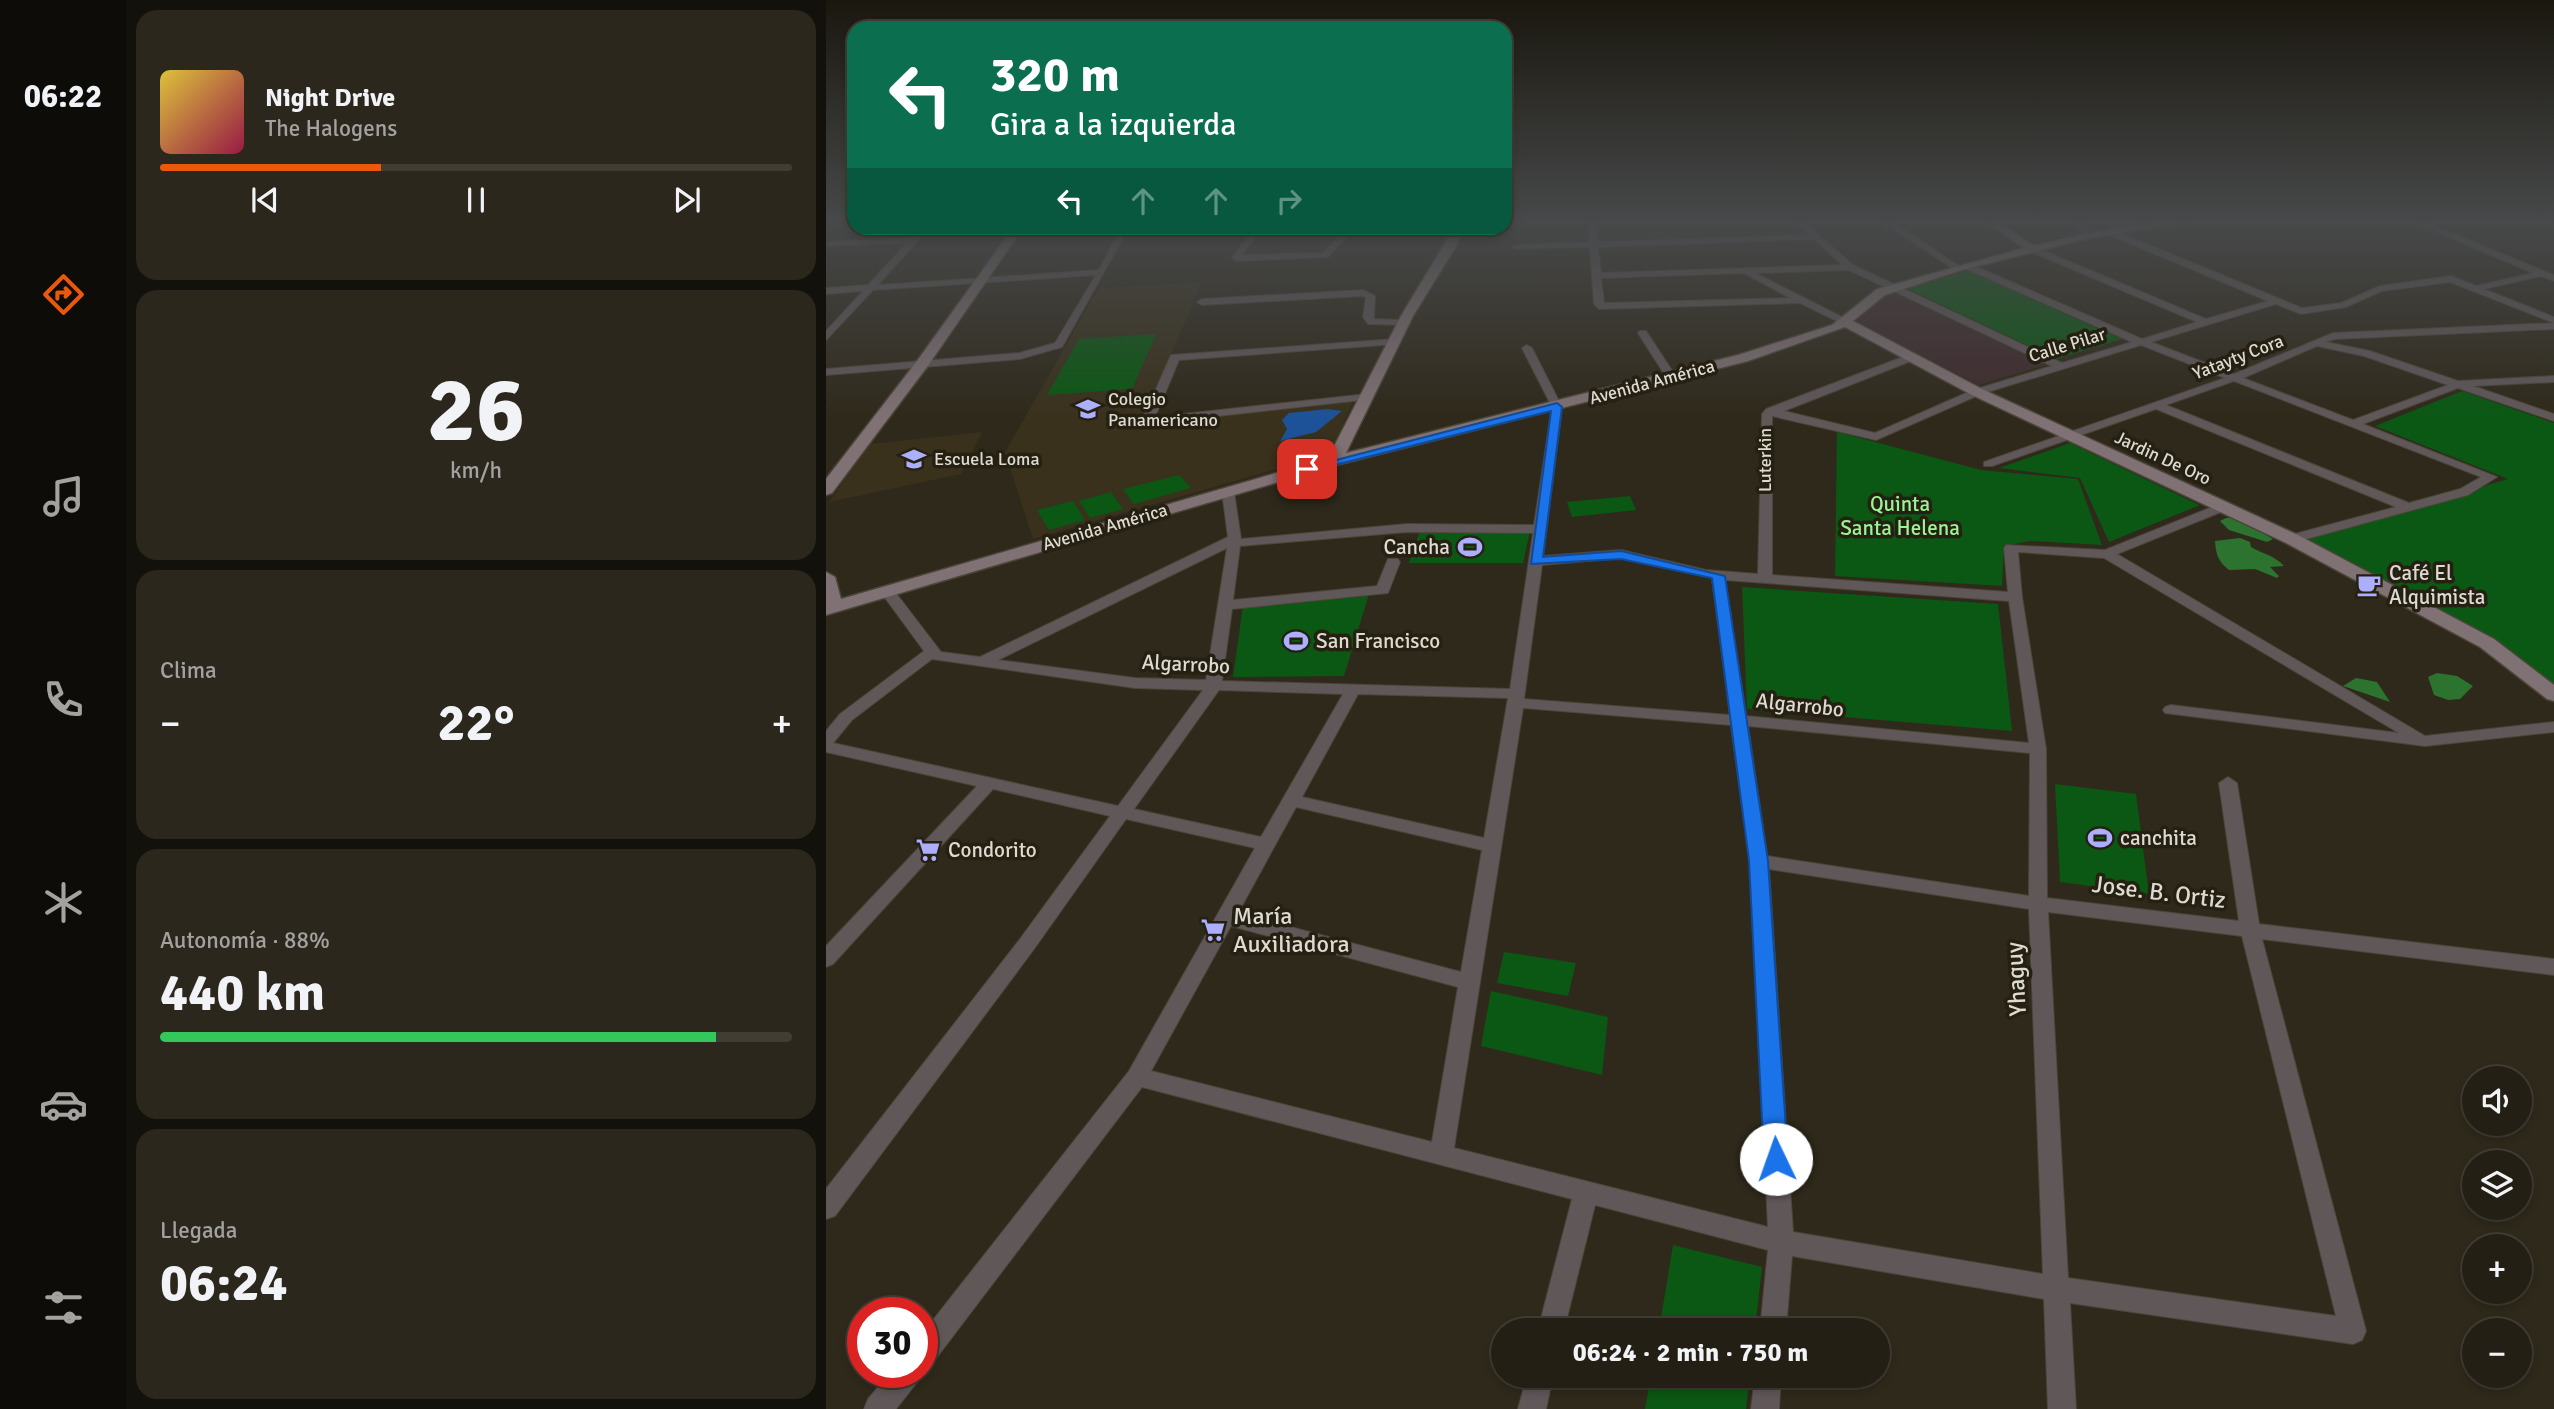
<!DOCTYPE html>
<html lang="es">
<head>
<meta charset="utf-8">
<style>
  body { margin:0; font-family:Signika,sans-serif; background:#2b271d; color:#f1f3f6; height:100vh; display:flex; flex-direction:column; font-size:26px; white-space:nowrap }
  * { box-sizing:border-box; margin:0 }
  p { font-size:23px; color:#a3a2a0 }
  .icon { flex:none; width:38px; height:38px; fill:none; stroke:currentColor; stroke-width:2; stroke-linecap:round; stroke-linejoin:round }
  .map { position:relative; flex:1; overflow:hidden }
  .panel { display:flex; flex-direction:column; gap:10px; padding:10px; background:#13110b; width:700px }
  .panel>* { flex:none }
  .guide { position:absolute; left:21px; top:21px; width:665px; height:214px; border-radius:21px; box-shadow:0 4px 10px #0003,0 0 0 2px #403d34; background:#0b6e4f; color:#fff; overflow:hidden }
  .controls { position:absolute; left:1636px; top:1066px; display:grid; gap:14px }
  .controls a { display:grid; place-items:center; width:70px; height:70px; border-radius:50%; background:#231f14; box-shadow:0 4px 10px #0003,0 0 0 2px #403d34; font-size:35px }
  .speed { position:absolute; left:21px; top:1297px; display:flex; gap:14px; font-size:35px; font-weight:700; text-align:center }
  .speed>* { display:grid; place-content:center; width:91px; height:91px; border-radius:50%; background:#231f14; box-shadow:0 4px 10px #0003,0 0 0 2px #403d34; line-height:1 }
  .speed .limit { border:10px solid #d22; background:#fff; color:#111 }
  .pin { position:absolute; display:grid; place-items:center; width:60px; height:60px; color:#fff; margin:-30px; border-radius:14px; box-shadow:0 4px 10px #0006 }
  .me { position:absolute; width:77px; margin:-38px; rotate:357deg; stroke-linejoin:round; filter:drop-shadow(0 0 5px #0008) }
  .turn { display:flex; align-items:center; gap:24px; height:147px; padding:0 28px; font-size:32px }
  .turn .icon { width:91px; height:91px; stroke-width:2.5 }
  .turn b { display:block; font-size:49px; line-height:60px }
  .lanes { display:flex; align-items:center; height:66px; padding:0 28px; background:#0003; justify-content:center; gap:35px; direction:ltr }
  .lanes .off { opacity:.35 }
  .big { font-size:52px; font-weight:700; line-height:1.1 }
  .panel .tile { flex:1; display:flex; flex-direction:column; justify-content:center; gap:10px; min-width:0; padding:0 24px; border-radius:21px; background:#2b271d }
  .panel .dial { align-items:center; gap:0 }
  .dial b { font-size:91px; line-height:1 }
  .song { display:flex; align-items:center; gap:21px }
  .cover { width:84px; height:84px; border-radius:10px; background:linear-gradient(135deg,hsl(50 70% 55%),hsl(340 70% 35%)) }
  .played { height:7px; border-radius:4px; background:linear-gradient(90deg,#ea580c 35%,#403d34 35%) }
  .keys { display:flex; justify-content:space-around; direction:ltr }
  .heat { display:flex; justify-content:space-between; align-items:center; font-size:38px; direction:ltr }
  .charge { height:10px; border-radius:5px; background:linear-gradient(90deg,#34c759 88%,#403d34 0) }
  .trip { position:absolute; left:665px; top:1318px; width:399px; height:70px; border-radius:35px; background:#231f14; box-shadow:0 4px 10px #0003,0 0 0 2px #403d34; font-weight:700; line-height:70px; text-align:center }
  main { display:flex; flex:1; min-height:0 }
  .tabs { display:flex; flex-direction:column; width:126px; justify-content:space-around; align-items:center; background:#0e0c08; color:#a3a2a0 }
  .tabs .icon { width:49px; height:49px }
  .tabs .selected { color:#ea580c }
  .tabs b { font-size:32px; color:#f1f3f6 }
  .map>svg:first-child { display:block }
  .built { fill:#39311c }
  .industrial { fill:#3f2b2d }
  .green { fill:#0a5813 }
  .forest { fill:#2b732e }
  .water { fill:#1e5298 }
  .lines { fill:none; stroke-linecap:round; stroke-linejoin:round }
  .street-casing { stroke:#4b4538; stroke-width:2 }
  .secondary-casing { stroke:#4b4538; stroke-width:3 }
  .street { fill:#605759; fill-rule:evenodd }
  .secondary { fill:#7f7174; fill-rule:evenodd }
  .route { fill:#1a73e8; stroke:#114b97; stroke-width:2 }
  .labels { text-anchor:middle; stroke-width:7; stroke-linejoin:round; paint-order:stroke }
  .far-street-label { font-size:18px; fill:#dddad1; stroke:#252011 }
  .far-poi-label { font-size:18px; fill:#dddad1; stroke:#252011; text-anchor:start }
  .park-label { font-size:21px; fill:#97f596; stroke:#252011 }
  .poi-label { font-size:21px; fill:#dddad1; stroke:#252011; text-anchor:start }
  .street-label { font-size:21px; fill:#dddad1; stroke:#252011 }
  .near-street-label { font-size:24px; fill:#dddad1; stroke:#252011 }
  .near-poi-label { font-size:24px; fill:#dddad1; stroke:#252011; text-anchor:start }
</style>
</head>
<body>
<main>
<nav class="tabs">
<b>06:22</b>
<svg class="icon selected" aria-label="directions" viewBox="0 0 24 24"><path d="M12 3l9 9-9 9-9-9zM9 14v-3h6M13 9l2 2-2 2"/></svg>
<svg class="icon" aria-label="music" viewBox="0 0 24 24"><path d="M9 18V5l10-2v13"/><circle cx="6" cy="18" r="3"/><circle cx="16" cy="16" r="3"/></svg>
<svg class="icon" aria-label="phone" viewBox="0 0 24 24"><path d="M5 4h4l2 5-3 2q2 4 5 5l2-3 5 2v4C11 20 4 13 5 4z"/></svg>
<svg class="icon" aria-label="climate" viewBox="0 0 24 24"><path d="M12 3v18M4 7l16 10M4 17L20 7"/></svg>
<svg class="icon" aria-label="car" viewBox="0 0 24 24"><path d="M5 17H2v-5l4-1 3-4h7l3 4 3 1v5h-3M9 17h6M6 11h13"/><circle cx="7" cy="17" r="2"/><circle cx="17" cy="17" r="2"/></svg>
<svg class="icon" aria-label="filters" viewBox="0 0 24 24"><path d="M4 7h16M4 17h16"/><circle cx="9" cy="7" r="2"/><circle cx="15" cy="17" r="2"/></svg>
</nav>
<section class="panel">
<div class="tile">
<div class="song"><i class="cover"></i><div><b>Night Drive</b><p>The Halogens</p></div></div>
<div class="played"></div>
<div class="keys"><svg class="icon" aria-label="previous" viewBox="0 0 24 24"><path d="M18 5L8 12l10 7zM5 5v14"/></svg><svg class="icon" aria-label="pause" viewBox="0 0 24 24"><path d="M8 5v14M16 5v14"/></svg><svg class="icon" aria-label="next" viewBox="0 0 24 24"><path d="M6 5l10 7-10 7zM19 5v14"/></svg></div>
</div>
<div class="tile dial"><b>26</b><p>km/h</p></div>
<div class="tile"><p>Clima</p>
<div class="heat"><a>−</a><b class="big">22°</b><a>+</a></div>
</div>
<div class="tile"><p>Autonomía · 88%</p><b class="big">440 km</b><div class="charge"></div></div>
<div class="tile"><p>Llegada</p><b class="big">06:24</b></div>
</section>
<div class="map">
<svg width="1728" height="1409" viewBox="0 0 1728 1409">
  <rect width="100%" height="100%" fill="#2f291b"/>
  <path class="built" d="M376,282L316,423L528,400L503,454L207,539L179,452L273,288Z
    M156,432L135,474L3,502L44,444Z"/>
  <path class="industrial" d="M1073,292L1222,364L1153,385L1030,321L1061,294Z"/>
  <path class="green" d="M1142,271L1296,339L1231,359L1080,288Z
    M330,334L306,389L221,395L253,339Z
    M1636,391L1728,423V686L1677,645L1478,540L1682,479L1549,426Z
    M1011,432L1155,470L1252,479L1276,545L1204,541L1178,546L1176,586L1009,576Z
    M1244,443L1373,505H1374L1283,542L1254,478L1173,468Z
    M353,475L365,488L308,504L297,489Z
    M285,492L297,509L264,518L253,501Z
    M804,496L810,510L746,517L741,502Z
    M247,501L259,520L223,530L211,510Z
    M594,531H704L697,563H583Z
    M916,587L1172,604L1186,731L921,709Z
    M543,594L518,676L407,677L417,605Z
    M1229,784L1310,794L1323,894L1234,882Z
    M678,952L750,963L742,996L671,983Z
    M665,991L782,1017L776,1075L655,1046Z
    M847,1245L936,1267L929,1330H833Z
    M825,1376H924L920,1409H819Z"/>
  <path class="forest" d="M1400,518H1411L1447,539L1441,542L1403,530L1394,521Z
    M1414,538L1424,542L1425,547C1437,554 1448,555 1458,566L1444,567L1453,576L1451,578L1429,569L1403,570C1392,561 1390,555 1389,541Z
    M1611,673L1631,676L1647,686L1634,699L1622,700L1608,695L1602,677Z
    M1530,678L1551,682L1564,702L1517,686Z"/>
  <path class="water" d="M502,409L516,411L490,432L454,441L461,429L456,420L463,413Z"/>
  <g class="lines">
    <g class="street-casing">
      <path id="street" d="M762,221H770L772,242L983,235L968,221H977L1027,265L1236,363L1306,342L1138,268V264H1144L1316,339L1371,322L1203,251V247H1209L1380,319L1442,301L1281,234V230H1287L1476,308L1515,303L1554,286L1625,276L1650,286L1707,273L1585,221H1596L1728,275V281L1715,276L1658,289L1728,317V323L1624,282L1556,291L1520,307L1475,314L1450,304L1325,342L1408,374L1507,333L1728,323V329L1509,339L1500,342L1544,351L1632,381L1728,376V382L1647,386L1728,414V421L1632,388L1537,424L1671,477L1642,495L1466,543L1459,539L1461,536L1570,507L1330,409L1166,466H1158V462L1399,378L1315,345L1155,394L1050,440L946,416V575L1182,592L1178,548L1180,545L1279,550L1396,503L1402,507L1400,510L1291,554L1599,736L1728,722V732L1599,746L1339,713L1337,710L1339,707L1345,705L1573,733L1278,558L1192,552L1196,597L1220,749L1221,898L1413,921L1393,783L1402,777L1411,783L1433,924L1728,959V975L1436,939L1540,1331L1536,1340L1527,1344L1244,1303L1250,1409H1222L1218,1299L966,1256L960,1330H934L942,1250L769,1205L738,1330H712L746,1199L316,1087L105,1365L96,1369V1334L303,1071L429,848L300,819L208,949L9,1216L0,1219V1189L194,939L284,816L167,789L7,964L0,967V946L151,786L0,752V731L14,714L98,651L54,591L56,588H66L115,652L154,657L402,537L396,492L402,488L408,492L415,539L581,524L708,525L726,407L696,348L701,345L706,348L736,407L717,556L795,550L880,570L932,574L936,414L940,409L1082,355H1090V359L958,411L1049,433L1147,390L1226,366L1023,270L929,273L1022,320V324L1019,325L974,303L773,309L768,304L764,247L690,249L686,247L690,245L764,242ZM988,239L1016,265L775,273L772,247ZM918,273L964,298L778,303L775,278ZM1491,346L1538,356L1622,385L1527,420L1417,378ZM1408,381L1655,477L1634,489L1583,503L1340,405ZM581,532L707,533L684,689L396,681L406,609L562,593L574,562L572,559H562L551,586L407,600L414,546ZM401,548L380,680L309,678L172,660ZM795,558L886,578L904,715L698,699L716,565ZM899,580L1183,601L1203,743L920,716ZM106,659L309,688L377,690L292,806L7,743L26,720ZM393,690L517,694L435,837L308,809ZM532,694L682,698L658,838L476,797ZM697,708L905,725L924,861L942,1227L628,1148ZM922,726L1204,753L1203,896L941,856ZM470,807L656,850L635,972L412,913ZM943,869L1203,909L1217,1274L967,1232ZM1222,912L1416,936L1510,1316L1242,1278ZM405,926L632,987L606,1142L325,1071Z
        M1055,221H1065L1136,268L1129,270Z
        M1250,221H1258L1263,238H1257Z
        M95,228H103L52,285L273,270L293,232L186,237L182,235L186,233L319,228L301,231L236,347L194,359L0,375V369L193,353L229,343L270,275L47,290L0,340V331L37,291L0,294V288L42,285L81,243L0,246V242L86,238Z
        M397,228H473L433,232L416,255L497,253L521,228H529L502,257L410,261L406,258L425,233H412Z
        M537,290L549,296L548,319L578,320L581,321V325L542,324L537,317L540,297L536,296L376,305L371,302L376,299Z
        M814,331H820L851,378L850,380H842L812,333Z
        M569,339L572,340V344L353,360L329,417L541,394L546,397L545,399L322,424L316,421L345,355Z
        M65,1372H96L92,1381L70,1409H38L42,1399Z
        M701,1376H727L720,1409H692Z
        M929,1376H955L953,1409H925Z"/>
    </g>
    <g class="secondary-casing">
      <path id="secondary" d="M1159,221H1171L1208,246C1260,233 1312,221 1365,221L1260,239L1136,270L1059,295L1027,321L1156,389L1472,535L1668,639L1728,685V701L1721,699L1654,647L1460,543L1146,395L1019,327L922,361L514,464L0,615V572L9,577L15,599L502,458L575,316L628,228H638L632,243L587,316L520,453L912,355L1006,325L1051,289L1198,248Z
        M187,228H197L101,367L6,493L0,495V479L91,361Z"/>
    </g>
    <use href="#street" class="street"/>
    <use href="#secondary" class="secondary"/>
  </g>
  <linearGradient id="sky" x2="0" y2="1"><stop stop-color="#1a170f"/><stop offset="0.53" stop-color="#47494a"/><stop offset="1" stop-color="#47494a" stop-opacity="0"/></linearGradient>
  <rect width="1728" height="418" fill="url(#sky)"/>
  <path class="route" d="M731,403L736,407L717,557L795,551L899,576L942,861L962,1159L958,1166L950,1169L942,1166L938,1159L923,861L886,578L795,559L705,564L725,411L481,472L475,469Z"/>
  <defs>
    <g id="school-bare" transform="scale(1.89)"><path d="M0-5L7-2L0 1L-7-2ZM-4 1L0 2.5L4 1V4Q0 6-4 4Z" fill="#acaffb" stroke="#252011" stroke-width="2.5" paint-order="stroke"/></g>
    <g id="stadium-bare" transform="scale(1.89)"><path d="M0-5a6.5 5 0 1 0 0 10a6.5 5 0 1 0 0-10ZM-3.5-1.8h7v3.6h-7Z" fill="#acaffb" stroke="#252011" stroke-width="2.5" paint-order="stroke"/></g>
    <g id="cafe-bare" transform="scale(1.89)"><path d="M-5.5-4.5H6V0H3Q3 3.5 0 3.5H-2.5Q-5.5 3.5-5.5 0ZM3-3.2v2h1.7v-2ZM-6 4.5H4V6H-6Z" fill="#acaffb" stroke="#252011" stroke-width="2.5" paint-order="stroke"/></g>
    <g id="supermarket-bare" transform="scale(1.89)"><path d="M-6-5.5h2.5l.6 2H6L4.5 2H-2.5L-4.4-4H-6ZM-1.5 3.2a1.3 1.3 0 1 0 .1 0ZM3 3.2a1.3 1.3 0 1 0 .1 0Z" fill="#acaffb" stroke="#252011" stroke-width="2.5" paint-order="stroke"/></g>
  </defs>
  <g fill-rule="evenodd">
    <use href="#school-bare" x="262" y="409"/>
    <use href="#school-bare" x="88" y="459"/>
    <use href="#stadium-bare" x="644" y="547"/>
    <use href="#cafe-bare" x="1543" y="585"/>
    <use href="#stadium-bare" x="470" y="641"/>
    <use href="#stadium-bare" x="1274" y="838"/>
    <use href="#supermarket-bare" x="102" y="850"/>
    <use href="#supermarket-bare" x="387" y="930"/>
  </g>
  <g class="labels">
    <g class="far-street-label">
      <text transform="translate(1241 345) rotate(-17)" y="6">Calle Pilar</text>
      <text transform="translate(1412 357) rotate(-21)" y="6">Yatayty Cora</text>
      <text transform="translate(826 382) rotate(-15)" y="6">Avenida América</text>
      <text transform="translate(1337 458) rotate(25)" y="6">Jardin De Oro</text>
      <text transform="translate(939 460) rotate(-90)" y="6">Luterkin</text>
      <text transform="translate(279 527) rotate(-16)" y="6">Avenida América</text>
    </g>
    <g class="far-poi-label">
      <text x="282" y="405">Colegio<tspan x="282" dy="21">Panamericano</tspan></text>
      <text x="108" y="465">Escuela Loma</text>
    </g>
    <g class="park-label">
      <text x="1074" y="511">Quinta<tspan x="1074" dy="24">Santa Helena</tspan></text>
    </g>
    <g class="poi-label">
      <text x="624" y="554" text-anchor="end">Cancha</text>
      <text x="1563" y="580">Café El<tspan x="1563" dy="24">Alquimista</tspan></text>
      <text x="490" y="648">San Francisco</text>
      <text x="1294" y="845">canchita</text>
      <text x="122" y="857">Condorito</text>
    </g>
    <g class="street-label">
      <text transform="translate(360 664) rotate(3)" y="7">Algarrobo</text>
      <text transform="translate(974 705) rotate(6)" y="7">Algarrobo</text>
    </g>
    <g class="near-street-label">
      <text transform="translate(1333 892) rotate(7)" y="8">Jose. B. Ortiz</text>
      <text transform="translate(1190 979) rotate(-93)" y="8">Yhaguy</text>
    </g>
    <g class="near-poi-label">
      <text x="407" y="924">María<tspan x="407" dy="28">Auxiliadora</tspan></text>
    </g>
  </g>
</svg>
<div class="controls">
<a><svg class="icon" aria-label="sound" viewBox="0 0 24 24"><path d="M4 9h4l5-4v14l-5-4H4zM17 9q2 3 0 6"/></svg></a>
<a><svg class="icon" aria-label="layers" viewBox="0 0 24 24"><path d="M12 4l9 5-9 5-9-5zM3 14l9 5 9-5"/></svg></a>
<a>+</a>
<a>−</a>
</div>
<div class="speed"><div class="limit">30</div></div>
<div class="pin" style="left:481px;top:469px;background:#d93025"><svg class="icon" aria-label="arrive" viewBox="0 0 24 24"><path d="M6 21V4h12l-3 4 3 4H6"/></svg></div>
<svg class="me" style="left:950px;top:1159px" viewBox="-20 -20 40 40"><circle r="19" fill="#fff"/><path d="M0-13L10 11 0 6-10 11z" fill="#1a73e8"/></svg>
<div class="trip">06:24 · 2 min · 750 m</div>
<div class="guide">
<div class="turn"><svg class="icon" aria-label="left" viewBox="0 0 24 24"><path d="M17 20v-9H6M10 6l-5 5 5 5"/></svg><div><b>320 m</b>Gira a la izquierda</div></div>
<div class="lanes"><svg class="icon" aria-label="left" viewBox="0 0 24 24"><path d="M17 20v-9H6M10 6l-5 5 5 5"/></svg><svg class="icon off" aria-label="ahead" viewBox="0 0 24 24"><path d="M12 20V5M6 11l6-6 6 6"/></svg><svg class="icon off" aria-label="ahead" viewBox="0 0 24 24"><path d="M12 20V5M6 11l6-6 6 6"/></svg><svg class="icon off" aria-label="right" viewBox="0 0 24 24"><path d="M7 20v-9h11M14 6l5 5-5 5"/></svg></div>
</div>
</div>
</main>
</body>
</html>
